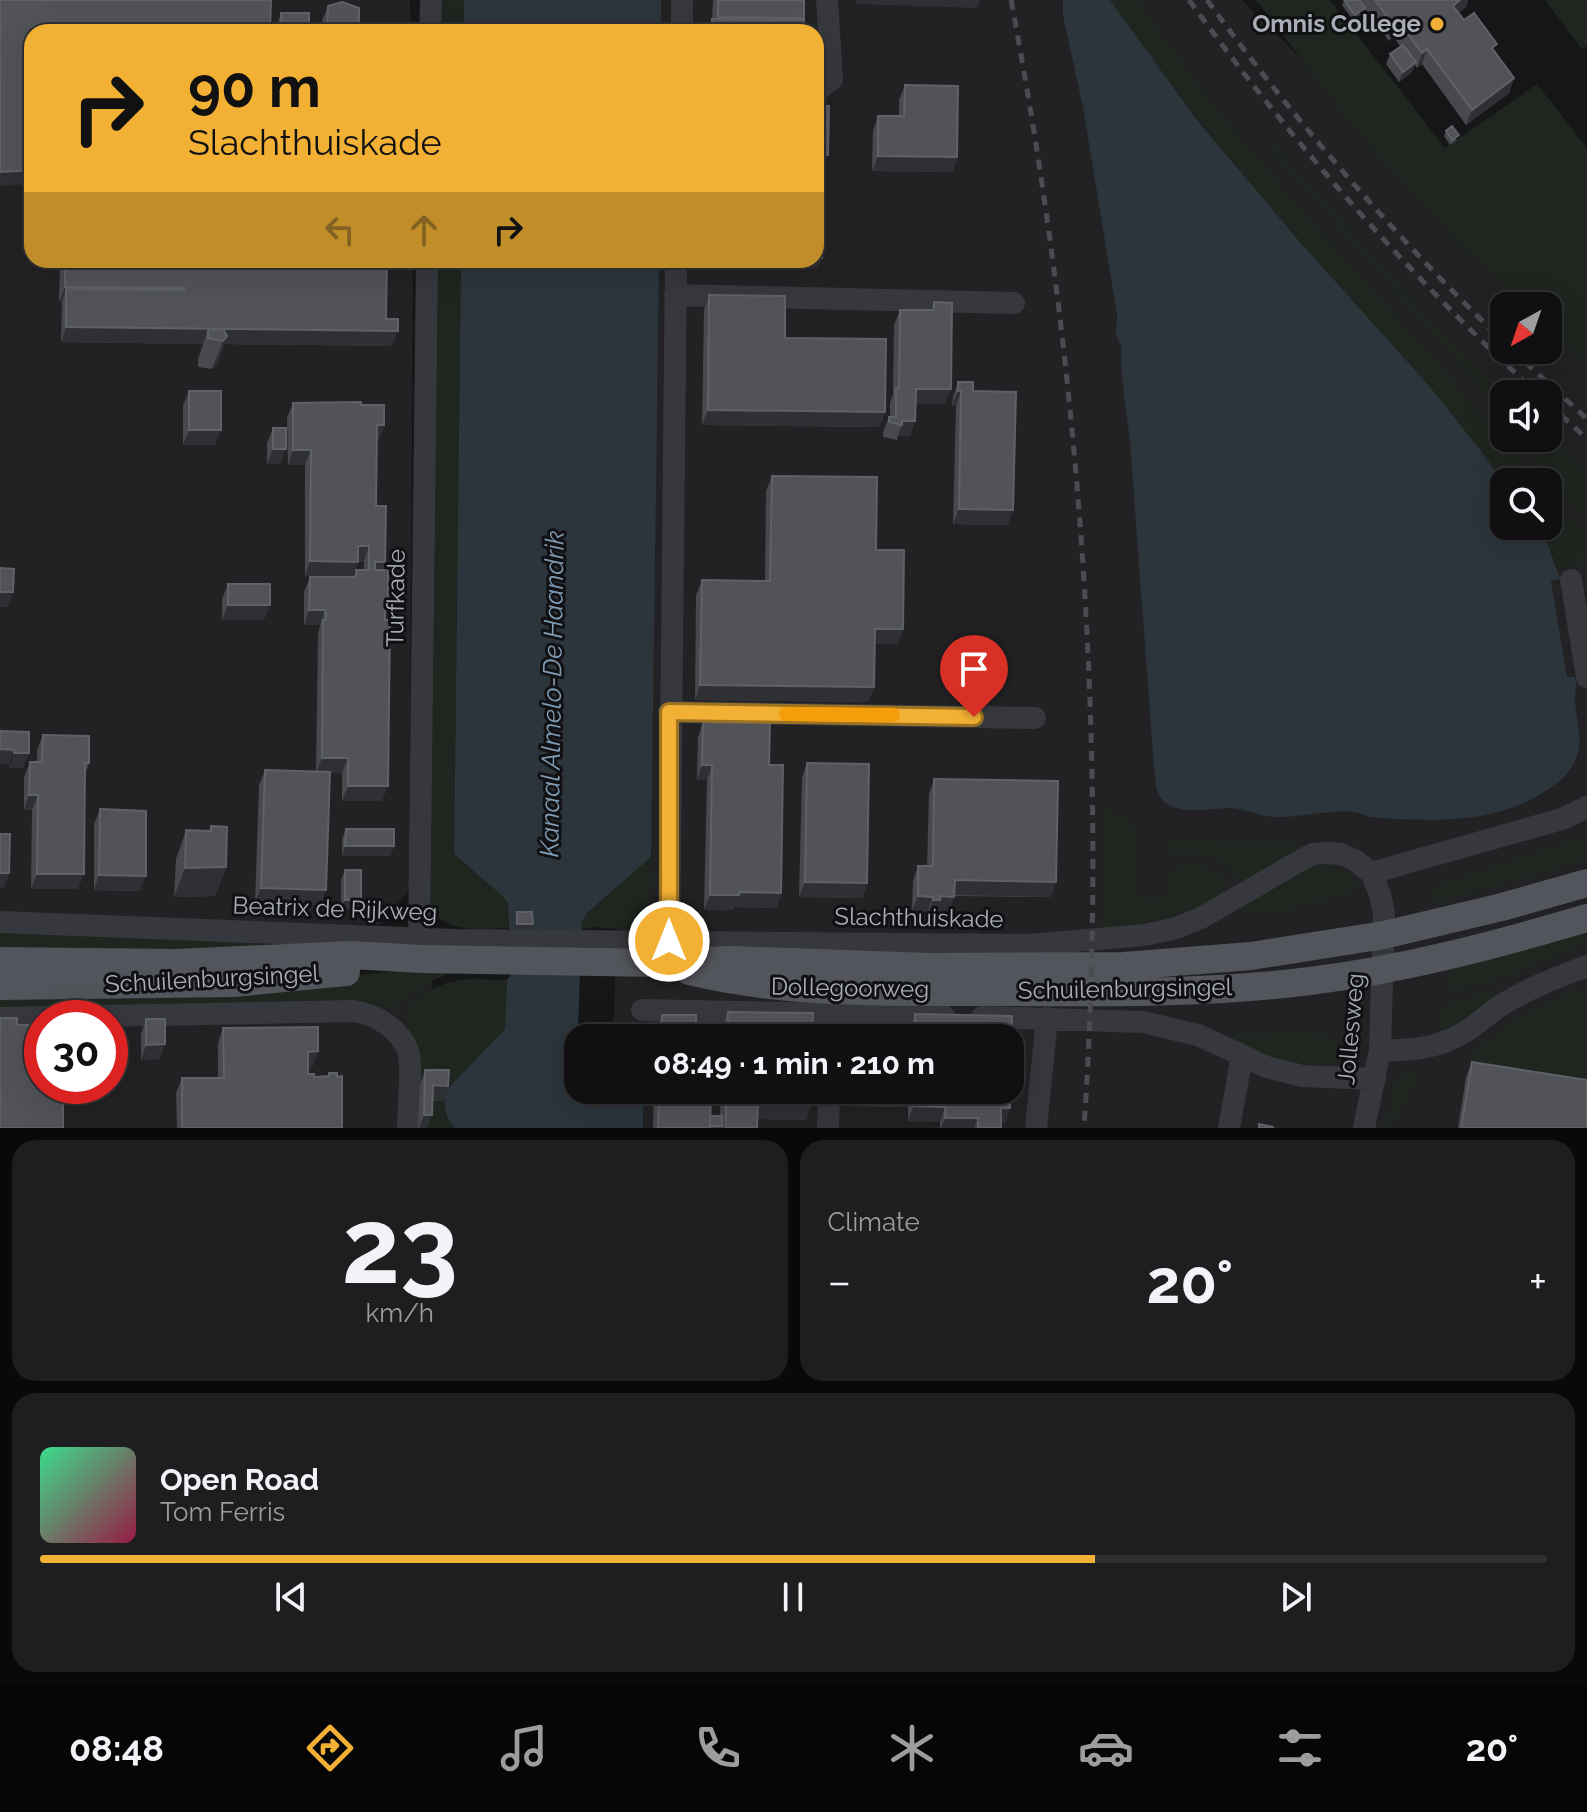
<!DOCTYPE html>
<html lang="en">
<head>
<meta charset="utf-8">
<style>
  body { margin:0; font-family:Raleway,sans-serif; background:#1e1e20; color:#f1f3f6; height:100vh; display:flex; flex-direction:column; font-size:30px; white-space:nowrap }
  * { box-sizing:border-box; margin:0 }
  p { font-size:26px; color:#9c9d9f }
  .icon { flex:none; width:44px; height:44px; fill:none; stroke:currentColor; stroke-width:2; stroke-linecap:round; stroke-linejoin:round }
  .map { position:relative; height:1128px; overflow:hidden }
  .panel { display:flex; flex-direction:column; gap:12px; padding:12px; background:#09090a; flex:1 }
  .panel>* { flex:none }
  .top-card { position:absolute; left:24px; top:24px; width:800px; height:244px; border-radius:24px; box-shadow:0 8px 32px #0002,0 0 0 2px #303032; background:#f2b134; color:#111; overflow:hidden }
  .needle { width:52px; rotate:220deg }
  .fabs { position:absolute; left:1490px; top:292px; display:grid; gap:16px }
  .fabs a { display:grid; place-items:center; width:72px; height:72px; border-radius:16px; background:#101012; box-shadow:0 8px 32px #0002,0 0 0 2px #303032; font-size:40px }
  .speed { position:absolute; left:24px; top:1000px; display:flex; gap:16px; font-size:40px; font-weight:700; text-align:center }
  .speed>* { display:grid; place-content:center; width:104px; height:104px; border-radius:50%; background:#101012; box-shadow:0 8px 32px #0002,0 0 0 2px #303032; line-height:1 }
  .speed .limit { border:12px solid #d22; background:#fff; color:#111 }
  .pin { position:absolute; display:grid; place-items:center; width:68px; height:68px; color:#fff; margin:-82px -34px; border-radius:50% 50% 50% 0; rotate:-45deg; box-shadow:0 0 8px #0007 }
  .pin .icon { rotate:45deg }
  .me { position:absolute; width:88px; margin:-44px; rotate:0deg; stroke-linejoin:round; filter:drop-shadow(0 0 6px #0008) }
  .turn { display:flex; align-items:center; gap:28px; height:168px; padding:0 32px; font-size:36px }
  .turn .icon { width:104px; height:104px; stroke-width:2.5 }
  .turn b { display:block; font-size:56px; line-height:68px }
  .lanes { display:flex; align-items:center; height:76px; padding:0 32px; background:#0003; justify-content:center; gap:40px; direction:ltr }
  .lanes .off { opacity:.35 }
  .big { font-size:60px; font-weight:700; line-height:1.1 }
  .panel .tile { flex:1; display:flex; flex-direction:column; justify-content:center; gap:12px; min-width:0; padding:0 28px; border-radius:24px; background:#1e1e20 }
  .panel .dial { align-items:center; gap:0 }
  .dial b { font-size:104px; line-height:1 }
  .song { display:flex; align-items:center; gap:24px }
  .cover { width:96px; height:96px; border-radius:12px; background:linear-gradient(135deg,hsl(150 70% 55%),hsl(340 70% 35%)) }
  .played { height:8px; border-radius:4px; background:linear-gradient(90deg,#f2b134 70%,#303032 70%) }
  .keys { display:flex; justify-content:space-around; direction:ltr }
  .heat { display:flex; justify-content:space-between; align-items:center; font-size:44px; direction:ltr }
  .panel .tiles { flex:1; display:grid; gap:12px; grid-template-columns:1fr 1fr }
  .tile:last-child { grid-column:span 2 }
  .trip { position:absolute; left:564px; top:1024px; width:460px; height:80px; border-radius:24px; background:#101012; box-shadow:0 8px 32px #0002,0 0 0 2px #303032; font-weight:700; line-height:80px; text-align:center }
  .menu { display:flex; height:128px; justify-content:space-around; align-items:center; background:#060607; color:#9c9d9f }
  .menu .icon { width:56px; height:56px }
  .menu .selected { color:#f2b134 }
  .menu b { font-size:36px; color:#f1f3f6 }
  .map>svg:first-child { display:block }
  .built { fill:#222225; fill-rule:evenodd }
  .green { fill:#1e261f }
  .water { fill:#2c353c }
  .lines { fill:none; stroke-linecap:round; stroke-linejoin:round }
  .minor { stroke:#37383d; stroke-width:22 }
  .major { stroke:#53555c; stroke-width:28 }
  .rail { stroke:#4a4c52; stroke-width:5; stroke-dasharray:10 8; stroke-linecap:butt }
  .wall { fill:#47494d }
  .shaded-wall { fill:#2f3033 }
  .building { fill:#525359; stroke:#5f6168; stroke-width:2 }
  .route-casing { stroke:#9d7322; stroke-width:20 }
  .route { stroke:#f2b134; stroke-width:14 }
  .slow { stroke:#f59e0b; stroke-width:14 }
  .poi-dot { fill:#f2b134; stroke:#111113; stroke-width:3 }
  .labels { text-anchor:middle; stroke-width:6; stroke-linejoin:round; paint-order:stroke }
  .poi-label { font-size:24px; font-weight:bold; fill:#a8adb8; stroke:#111113; text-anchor:end }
  .street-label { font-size:24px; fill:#a8adb8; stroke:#111113 }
  .water-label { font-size:26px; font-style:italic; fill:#7f9bb3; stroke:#111113 }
</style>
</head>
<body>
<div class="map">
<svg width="1587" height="1128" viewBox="0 0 1587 1128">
  <rect width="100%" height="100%" fill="#161618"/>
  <path class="built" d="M0,0H410L411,32H32V260H413L409,890L379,925L0,921Z
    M649,0H1242L1587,341V1128H610L611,1090H1010V1038H613L640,260H816V32H648ZM1504,306H1548V350H1504ZM1504,394H1548V438H1504ZM1504,482H1548V526H1504Z
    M432,975L428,1128H0V980ZM42,1018H110V1086H42Z"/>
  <path class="green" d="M439,0H464V32H439Z
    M1110,0H1137L1213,105L1316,227L1447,373L1499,438L1511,449L1538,482L1504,484C1443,398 1370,322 1301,243C1233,165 1170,84 1110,0Z
    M1256,0H1330L1445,148L1537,84L1587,148V364L1548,327V306H1525L1459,243L1356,130Z
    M1545,0H1587V46L1582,49Z
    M1272,143L1430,321L1504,398V417L1471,376L1269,148Z
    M436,260H461L454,854L500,894L508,903L509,928C480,929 450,934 430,909Z
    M1519,438H1547L1587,472V521L1562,497Z
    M1548,496L1567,518L1587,531V565L1566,566L1558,570L1547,542L1533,536L1528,526H1548Z
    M1102,807L1130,819L1136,837L1138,898H1164L1170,871C1187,861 1219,864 1228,884L1224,895C1185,916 1146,923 1103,929Z
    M1587,835V860L1435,903L1432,888Z
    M1166,840L1305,845L1243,885C1219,852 1207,853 1168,852Z
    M651,857C652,884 655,912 630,930L596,927L582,929V921L587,913Z
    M1326,865L1347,872L1361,888C1333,897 1260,923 1234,912L1307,869Z
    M0,929L391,945L87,953L0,947Z
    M1587,929V943L1486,984L1449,991L1448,968Z
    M457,970L429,982L391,1008L362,1003L0,1008V992L284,984L395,971Z
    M472,979L507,980L505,1029L448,1088C441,1103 445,1116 454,1128H414C415,1103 422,1065 416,1042C413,1031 404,1023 404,1012C421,990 445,981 472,979Z
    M1587,987V1094L1474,1066L1470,1055C1504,1025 1543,1000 1587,987Z
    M1496,990L1502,994L1459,1024L1437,1029L1441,1011L1445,1004Z
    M1316,1030L1317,1037H1324V1030L1333,1037L1338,1063C1294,1069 1266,1057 1229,1037Z
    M1420,1069C1416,1089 1400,1108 1391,1128H1385L1396,1080L1410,1070Z"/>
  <path class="water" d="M464,0H661V32H464Z
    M1063,0H1110L1196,119L1299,241L1430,387L1481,451L1504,484V526H1528L1533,536L1547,542L1560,579L1551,581L1567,677H1575C1578,687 1574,692 1575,701C1576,721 1583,735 1577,756C1573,768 1564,778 1554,785C1502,825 1432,822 1369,817C1349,804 1302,818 1277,817C1260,817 1243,807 1227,808C1208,809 1168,817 1158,793C1155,786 1155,776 1154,768L1130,441L1122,379L1121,346L1116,335L1117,314L1083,107L1063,15Z
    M461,260H659L651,857L587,913L582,921L578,1028L588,1038H578V1090H635L643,1099V1128H454C445,1116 441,1103 448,1088L505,1029L507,980L511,975L508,903L500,894L454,854Z"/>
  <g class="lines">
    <path class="minor" d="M430,32L431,0
      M682,32V0
      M816,92L832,79L827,0
      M675,295L1014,303
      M1571,580L1587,677
      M669,712L1035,718
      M1371,873L1562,819L1587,807
      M0,922L455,940L1029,945L1144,935L1173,929L1201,918L1303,859L1313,854L1328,853L1341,854L1355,860L1371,873L1380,894L1384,914L1380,1050L1364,1128
      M419,937L427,260
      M669,941L676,260
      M642,1010L944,1016
      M982,1017L1143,1022L1198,1035L1267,1067L1302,1076L1375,1079
      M0,1018L354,1011C377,1015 400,1029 408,1051C413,1064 408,1111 408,1128
      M830,1038V1013
      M1380,1050C1409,1051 1436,1049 1463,1033C1477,1025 1489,1013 1503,1004C1529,988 1558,977 1587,966
      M828,1128L829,1090
      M1036,1128L1047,1018
      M1229,1128L1242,1056"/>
    <path class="major" d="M0,961L177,963L351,955L422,959L657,963L731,960L929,967L1124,966L1251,956L1384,935L1502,907L1587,883
      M689,971C783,994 881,992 978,992C1088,992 1200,995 1310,981C1405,969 1496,945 1587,918
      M0,986L234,983L346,972"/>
    <path class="rail" d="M1011,0C1080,365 1109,757 1084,1128
      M1189,0C1292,142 1408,275 1538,394
      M1207,0C1296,122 1395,237 1504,342
      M1512,350L1587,419
      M1548,403L1587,439"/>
  </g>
  <path class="wall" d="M713,0H804L803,32H707L712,19Z
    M1345,0H1468L1466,7L1458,13L1464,20L1495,51L1514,78L1509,93L1466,125L1422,64L1417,68L1415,65L1412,72L1399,82L1386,64L1390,54L1400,46L1394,37L1389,41L1365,9L1363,13L1353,20L1342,5Z
    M328,6L359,32H322V21Z
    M281,13L309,32H276V28Z
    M905,85L957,157L952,172L872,171L873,131L878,116H899V100Z
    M1446,131L1457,140L1450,145L1444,136Z
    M60,260H392L391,263H387L386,319L392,346L224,344L217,365L212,369L198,367V359L203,344L61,342L62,302H59Z
    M709,295L785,338L885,412L879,427L702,425L704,310Z
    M934,302L945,404H915V421L910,436H898L897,440L883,437V432L889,417H890V403L893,395L894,325L900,310H931Z
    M958,382L973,391L1008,525L953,524L956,406H952L953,397Z
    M189,391L215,445H183V406Z
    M293,403L361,405L384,425L379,440H377L376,506L385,562L383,570L388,608L385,615L382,801H342V773H330L326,890L320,905L255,903L259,785L265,770L316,772L318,635L320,625H304V592L310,577H353L356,570H364V561H358L352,577L305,576V465H288L287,418Z
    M273,428L280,464H267V443Z
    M772,476L876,550L898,644H875L874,687L868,702L695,700L696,595L702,580L765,581L766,491Z
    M228,584L264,620H222V599Z
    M703,722L769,765L781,893L776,908L734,907L733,910H704L707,780H697L698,737Z
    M43,735L89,763L85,775L78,889H31L32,810H24V777L30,762H37V750Z
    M807,763L867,883L862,898L799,897L802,778Z
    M934,779L1051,897L954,896L949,912H936L934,915H927V912L912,911L913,881L918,866H927L929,794Z
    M100,809L140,891L94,890V824Z
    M211,826L226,867L215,896L174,897L176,859L186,830L209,831Z
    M346,829L394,846L390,856H342V839Z
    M345,870L361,900L357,910H341V880Z
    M728,1012L812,1038H722V1026Z
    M915,1014L1012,1016L1010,1108L1005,1123H1001V1128H940V1122L908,1121V1107L848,1106V1090H1010V1038H850L854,1025L911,1026Z
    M662,1015L696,1032L694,1038H656V1030Z
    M146,1019L165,1044L159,1059L141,1060V1034Z
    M223,1028L313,1066L308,1067V1074L314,1077L328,1076L329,1073L342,1128H177L176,1093L182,1078H218V1043Z
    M1472,1062L1587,1128H1458L1466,1077Z
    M425,1070L448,1086L443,1101H432L427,1128H418L420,1085Z
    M654,1090H711L710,1116H720L721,1090H812L811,1105L806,1120L757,1119V1128H653Z"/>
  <path class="shaded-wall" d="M857,0H980L977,8L856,4Z
    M1460,0H1468L1466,7L1447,20L1453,6Z
    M1365,8L1363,13L1353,20L1355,15Z
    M718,17L804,18L799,32H712Z
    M1399,22L1394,37L1389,41L1394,26Z
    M1427,49L1422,64L1417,68L1422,53Z
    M1416,62L1412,72L1399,82L1403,72Z
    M1514,78L1509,93L1466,125L1472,110Z
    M816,155H828L822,170H816Z
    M878,156L957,157L952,172L872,171Z
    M32,170V184L0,186V172Z
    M816,258H822L818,268L757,267L760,260H816Z
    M65,287L184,288L178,303L66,289L62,302H59Z
    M66,327L398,331L392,346L224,344L217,365L212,369L223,341L208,330L203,344L61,342Z
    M916,389H951L945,404H910Z
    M958,391H961L956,406H952Z
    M708,410L885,412L879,427L702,425Z
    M902,421H915L910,436H898L902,425Z
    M377,425H384L379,440H372Z
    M189,430H221L215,445H183Z
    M273,449H286L280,464H267Z
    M293,450H311L305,465H288Z
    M959,509L1013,510L1008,525L953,524Z
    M358,546H369L364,561L352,560Z
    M310,561L358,562L352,577L305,576Z
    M375,562H385L380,577H369Z
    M0,592H13L8,607H0Z
    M228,605H270L264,620H222Z
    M309,610H325L320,625H304Z
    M875,629H903L898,644H869Z
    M700,685L874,687L868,702L695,700Z
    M0,749L14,750L9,765L0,764Z
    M14,753H29L23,768H9Z
    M322,758H348L342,773H316Z
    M702,765H712L707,780H697Z
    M348,786H388L382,801H342Z
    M29,795H38L32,810H24Z
    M345,846H394L390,856H342Z
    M226,867L215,896L174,897L185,868Z
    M0,873H9L4,888H0Z
    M37,874H84L78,889H31Z
    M99,875L146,876L140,891L94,890Z
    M955,880L1056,882L1051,897L949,895Z
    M805,882L867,883L862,898L799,897Z
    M261,888L326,890L320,905L255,903Z
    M739,892L781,893L776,908L734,907L733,910H704L710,895Z
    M918,896L933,897L927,912L912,911Z
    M940,896L954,897L949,912H936L934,915H927L933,900Z
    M345,900H361L357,910H341Z
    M517,924H533L531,929H515Z
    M662,1032H681L678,1038H659Z
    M690,1032H696L694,1038H679L681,1035Z
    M165,1044L159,1059L141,1060L146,1045Z
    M318,1051L313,1066L302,1067L308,1052Z
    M433,1085L448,1086L443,1101L427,1100Z
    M853,1091L914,1092L908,1107L848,1106Z
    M758,1104L811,1105L806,1120L752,1119Z
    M914,1106L945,1107L940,1122L908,1121Z
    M1001,1108H1010L1005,1123H996Z
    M424,1115H432L427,1128H419Z
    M945,1118H978L974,1128H941Z"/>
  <path class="building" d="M0,0H271L270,32H32V170L0,172Z
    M718,0H804V18L718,17Z
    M1344,0H1359L1365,8L1355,15Z
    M1375,0H1460L1453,6L1464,20L1474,13L1497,44L1492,48L1514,78L1472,110L1427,49L1422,53L1399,22L1394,26Z
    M342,2L359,8V32H327L328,6Z
    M281,13H309V32H281Z
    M712,19L804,20L803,32H711Z
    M816,32H820V39H816Z
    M1403,45L1416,62L1403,72L1390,54Z
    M905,85L958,86L957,157L878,156V116H904Z
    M816,105L829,106L828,155H816Z
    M1452,126L1459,135L1452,140L1446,131Z
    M816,210H822V258H816Z
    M65,260H387L386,319H398V331L66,327V289L184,290V288L65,287Z
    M709,295L785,296V338L886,339L885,412L708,410Z
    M934,302L952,303L951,389H916L915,421H902V425L889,422V417H896V388H899L900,310H934Z
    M223,329L227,336L223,341L208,338V330Z
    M958,382H973V391L1016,392L1013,510L959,509L961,391H958Z
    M189,391H221V430H189Z
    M361,402V405H384V425H377L376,506H386L385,562H375V570H388V608H385V620H390L388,786H348V758H322L323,620H326L325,610H309L310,577H356V570H369V546H358V562L310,561L311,450H293V403Z
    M273,428H286V449H273Z
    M772,476L877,477L876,550H904L903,629H875L874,687L700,685L702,580L770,581Z
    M0,568L14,569L13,592H0Z
    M228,584H270V605H228Z
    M703,722L770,723L769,765H783L781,893L739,892V895H710L712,765H702Z
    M0,731L29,732V753H14V750L0,749Z
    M43,735L89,736V763H85L84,874H37L38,795H29L30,762H42Z
    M807,763L869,764L867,883L805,882Z
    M265,770L330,772L326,890L261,888Z
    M934,779L1058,781L1056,882L955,880L954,897L940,896V900H933V897L918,896V866H933Z
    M100,809L146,811V876L99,875Z
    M211,826L227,827L226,867L185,868L186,830L211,831Z
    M346,829H394V846H345Z
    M0,834H10L9,873H0Z
    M345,870H361V900H345Z
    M517,912H532L533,924H517Z
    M728,1012L813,1013L812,1038H727Z
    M915,1014L1012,1016L1010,1108H1001V1128H978V1118H945V1107L914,1106V1092L853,1091L1010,1090V1038H854V1025L915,1026Z
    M662,1015H696V1032H690V1035H681V1032H662Z
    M0,1018H17V1025H42V1086H63V1128H0Z
    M146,1019H165V1044L146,1045Z
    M318,1027V1051L308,1052V1074H314V1077L329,1076V1073H337V1077L342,1076V1128H182V1078H224L223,1028Z
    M1472,1062L1587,1080V1128H1461Z
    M425,1070H449L448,1086L433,1085L432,1115H424Z
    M659,1090H711L710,1128H658Z
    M726,1090H812L811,1105L758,1104L757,1128H726Z
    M710,1116H722V1126H710Z
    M1259,1124L1273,1127V1128H1259Z"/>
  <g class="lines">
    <g class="route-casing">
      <path id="route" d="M669,941V712L974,717"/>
    </g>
    <use href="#route" class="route"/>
    <path class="slow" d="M786,714L893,715"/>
  </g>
  <circle class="poi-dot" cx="1437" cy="24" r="8"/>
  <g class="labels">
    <g class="poi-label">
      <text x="1421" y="32">Omnis College</text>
    </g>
    <g class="street-label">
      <text transform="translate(396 598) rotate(-89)" y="8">Turfkade</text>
      <text transform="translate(335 909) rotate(2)" y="8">Beatrix de Rijkweg</text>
      <text transform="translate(919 918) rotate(1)" y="8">Slachthuiskade</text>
      <text transform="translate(212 979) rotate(-3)" y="8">Schuilenburgsingel</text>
      <text transform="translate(850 988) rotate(1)" y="8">Dollegoorweg</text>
      <text transform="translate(1125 989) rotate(-1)" y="8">Schuilenburgsingel</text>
      <text transform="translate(1351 1029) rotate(-85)" y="8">Jollesweg</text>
    </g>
    <g class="water-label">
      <text transform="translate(552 694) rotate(-89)" y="9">Kanaal Almelo-De Haandrik</text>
    </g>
  </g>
</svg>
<div class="fabs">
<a><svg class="needle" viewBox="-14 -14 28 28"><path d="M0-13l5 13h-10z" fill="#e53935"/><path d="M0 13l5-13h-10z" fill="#9c9d9f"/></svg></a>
<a><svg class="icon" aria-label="sound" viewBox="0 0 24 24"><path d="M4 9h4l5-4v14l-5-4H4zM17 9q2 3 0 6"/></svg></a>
<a><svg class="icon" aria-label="search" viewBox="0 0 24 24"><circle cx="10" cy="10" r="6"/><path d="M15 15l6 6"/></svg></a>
</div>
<div class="speed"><div class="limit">30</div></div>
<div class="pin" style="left:974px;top:717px;background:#d93025"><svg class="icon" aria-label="arrive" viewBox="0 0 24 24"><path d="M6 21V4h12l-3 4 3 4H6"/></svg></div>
<svg class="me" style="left:669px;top:941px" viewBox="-20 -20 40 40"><circle r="17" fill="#f2b134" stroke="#fff" stroke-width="3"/><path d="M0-11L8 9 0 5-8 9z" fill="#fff"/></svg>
<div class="trip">08:49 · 1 min · 210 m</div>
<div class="top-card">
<div class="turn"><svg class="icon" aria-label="right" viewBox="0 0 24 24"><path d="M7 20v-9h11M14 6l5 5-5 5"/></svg><div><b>90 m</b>Slachthuiskade</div></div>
<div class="lanes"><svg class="icon off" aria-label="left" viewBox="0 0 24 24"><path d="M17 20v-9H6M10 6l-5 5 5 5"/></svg><svg class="icon off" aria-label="ahead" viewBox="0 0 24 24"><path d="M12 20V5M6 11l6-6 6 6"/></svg><svg class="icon" aria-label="right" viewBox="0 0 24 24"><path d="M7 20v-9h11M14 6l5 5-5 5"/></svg></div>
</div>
</div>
<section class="panel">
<div class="tiles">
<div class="tile dial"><b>23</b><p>km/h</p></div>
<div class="tile"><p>Climate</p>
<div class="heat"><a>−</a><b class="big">20°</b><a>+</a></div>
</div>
<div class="tile">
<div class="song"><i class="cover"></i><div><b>Open Road</b><p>Tom Ferris</p></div></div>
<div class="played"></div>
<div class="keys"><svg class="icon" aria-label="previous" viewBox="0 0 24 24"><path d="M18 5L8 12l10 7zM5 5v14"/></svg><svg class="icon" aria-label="pause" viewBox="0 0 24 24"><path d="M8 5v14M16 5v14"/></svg><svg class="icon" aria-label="next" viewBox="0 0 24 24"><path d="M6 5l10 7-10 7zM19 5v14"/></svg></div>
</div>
</div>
</section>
<nav class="menu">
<b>08:48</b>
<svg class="icon selected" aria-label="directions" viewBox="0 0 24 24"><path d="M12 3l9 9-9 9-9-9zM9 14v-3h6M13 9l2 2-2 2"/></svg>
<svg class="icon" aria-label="music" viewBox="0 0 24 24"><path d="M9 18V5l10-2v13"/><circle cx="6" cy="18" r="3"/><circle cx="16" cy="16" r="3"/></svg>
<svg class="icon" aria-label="phone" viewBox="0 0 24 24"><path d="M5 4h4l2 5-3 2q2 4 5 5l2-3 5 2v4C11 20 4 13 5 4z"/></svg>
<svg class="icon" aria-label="climate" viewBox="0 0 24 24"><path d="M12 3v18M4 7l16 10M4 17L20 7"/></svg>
<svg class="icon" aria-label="car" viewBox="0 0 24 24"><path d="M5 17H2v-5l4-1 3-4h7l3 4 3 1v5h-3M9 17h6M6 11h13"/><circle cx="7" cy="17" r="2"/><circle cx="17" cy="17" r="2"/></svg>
<svg class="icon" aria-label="filters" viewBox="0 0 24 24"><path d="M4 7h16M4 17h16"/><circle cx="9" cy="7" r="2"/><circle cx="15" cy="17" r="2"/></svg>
<b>20°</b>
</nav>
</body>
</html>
